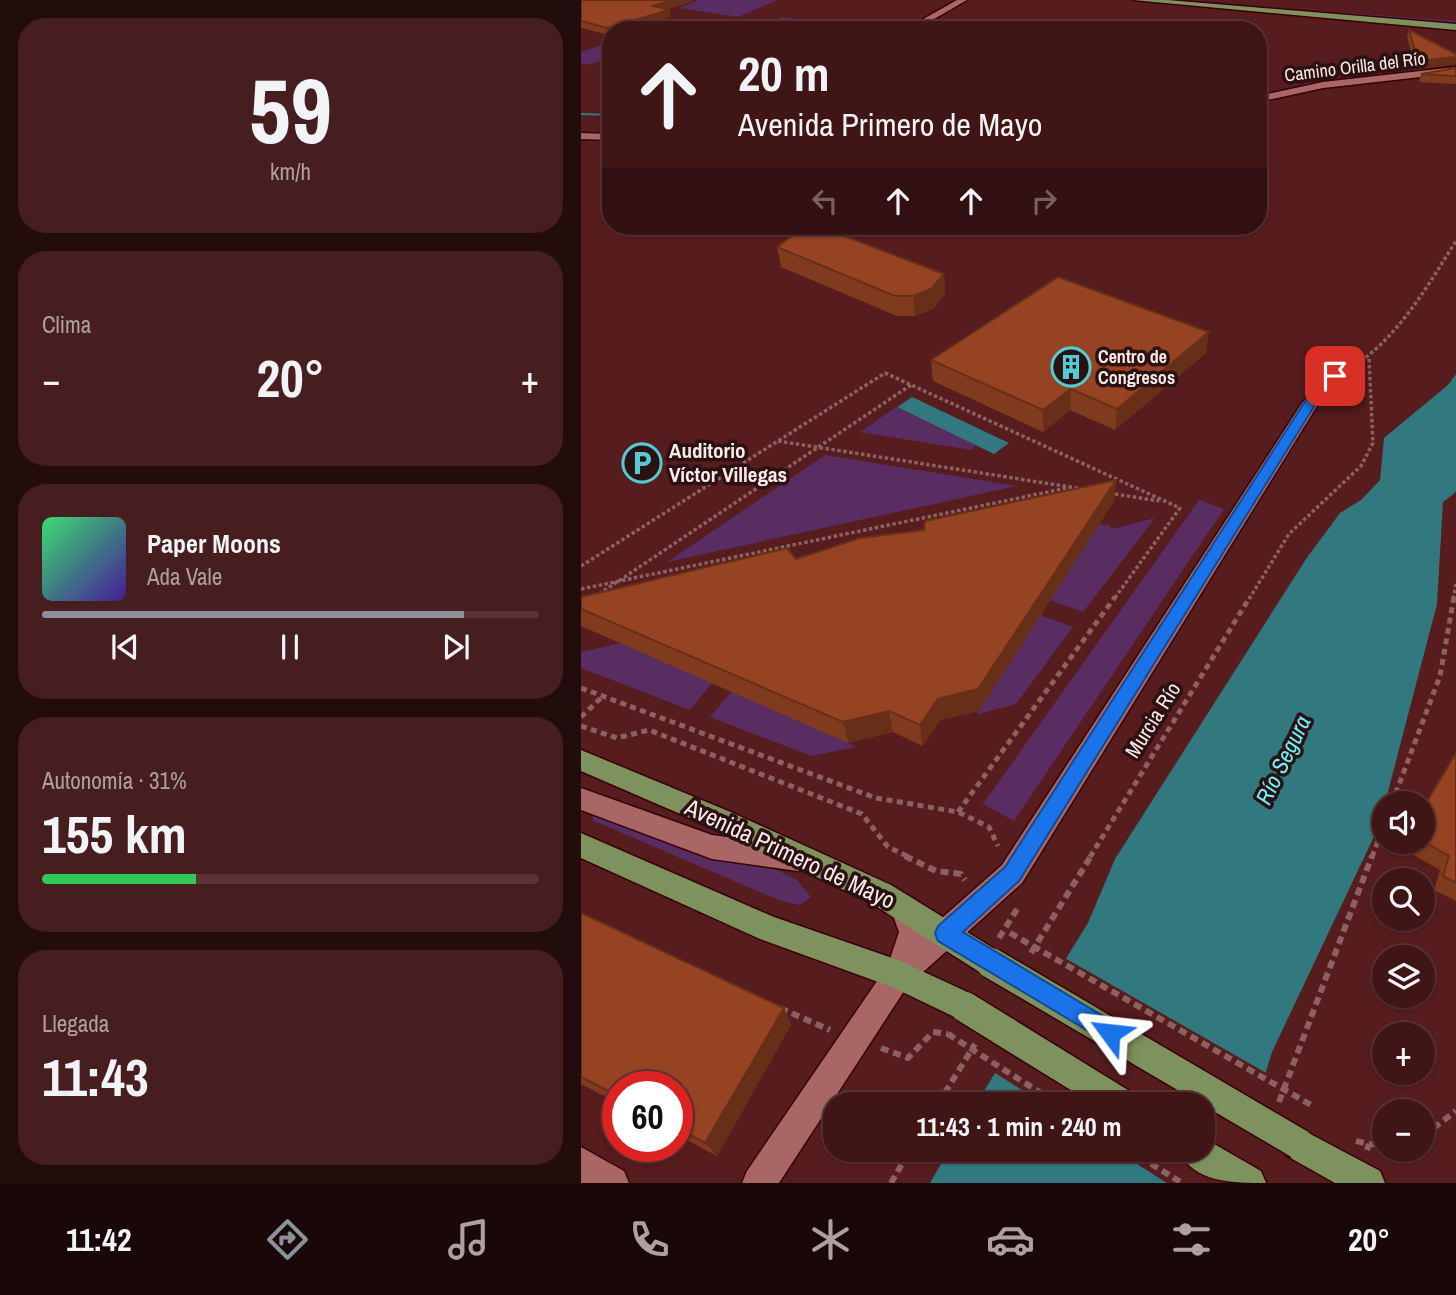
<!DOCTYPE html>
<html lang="es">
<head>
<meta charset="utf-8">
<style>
  body { margin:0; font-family:"Archivo Narrow",sans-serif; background:#471e1f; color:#f1f3f6; height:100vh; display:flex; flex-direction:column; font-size:26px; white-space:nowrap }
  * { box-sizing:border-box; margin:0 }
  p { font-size:23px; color:#ae9fa1 }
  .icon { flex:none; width:38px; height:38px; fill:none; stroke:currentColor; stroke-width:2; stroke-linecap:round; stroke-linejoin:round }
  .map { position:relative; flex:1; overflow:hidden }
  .panel { display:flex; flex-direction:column; gap:18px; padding:18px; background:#230c0c; width:581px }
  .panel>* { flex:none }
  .banner { position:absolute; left:21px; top:21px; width:665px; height:214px; border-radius:28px; box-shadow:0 2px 5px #0004,0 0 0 2px #593435; background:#401516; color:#f1f3f6; overflow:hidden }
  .tools { position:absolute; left:791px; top:791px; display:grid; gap:14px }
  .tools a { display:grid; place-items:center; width:63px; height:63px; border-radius:50%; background:#401516; box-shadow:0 2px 5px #0004,0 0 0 2px #593435; font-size:35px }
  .speed { position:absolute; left:21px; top:1071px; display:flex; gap:14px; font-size:35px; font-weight:700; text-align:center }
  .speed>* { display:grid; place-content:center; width:91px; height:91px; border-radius:50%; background:#401516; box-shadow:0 2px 5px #0004,0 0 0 2px #593435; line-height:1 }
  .speed .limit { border:10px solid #d22; background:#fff; color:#111 }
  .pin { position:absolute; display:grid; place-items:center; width:60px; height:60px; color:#fff; margin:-30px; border-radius:14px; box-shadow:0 4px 10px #0006 }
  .me { position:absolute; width:77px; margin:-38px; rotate:300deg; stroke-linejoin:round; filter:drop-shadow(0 0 5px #0008) }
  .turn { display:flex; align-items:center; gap:24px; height:147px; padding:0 21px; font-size:32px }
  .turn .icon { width:91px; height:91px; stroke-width:2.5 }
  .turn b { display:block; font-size:49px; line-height:60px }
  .lanes { display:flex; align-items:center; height:66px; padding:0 21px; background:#0003; justify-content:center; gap:35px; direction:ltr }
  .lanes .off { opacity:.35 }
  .big { font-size:52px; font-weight:700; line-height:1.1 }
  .panel .card { flex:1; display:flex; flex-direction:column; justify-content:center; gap:10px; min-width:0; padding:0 24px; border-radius:28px; background:#471e1f }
  .panel .dial { align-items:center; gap:0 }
  .dial b { font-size:91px; line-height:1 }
  .song { display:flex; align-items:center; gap:21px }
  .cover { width:84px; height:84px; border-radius:10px; background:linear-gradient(135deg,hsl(140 70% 55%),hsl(260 70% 35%)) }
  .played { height:7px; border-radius:4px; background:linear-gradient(90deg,#8c9099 85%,#593435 85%) }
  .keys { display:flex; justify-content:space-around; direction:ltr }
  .heat { display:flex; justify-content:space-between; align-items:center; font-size:38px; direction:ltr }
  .charge { height:10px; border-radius:5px; background:linear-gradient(90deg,#34c759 31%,#593435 0) }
  .trip { position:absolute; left:242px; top:1092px; width:392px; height:70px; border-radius:28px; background:#401516; box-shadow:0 2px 5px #0004,0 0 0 2px #593435; font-weight:700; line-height:70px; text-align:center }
  .menu { display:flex; height:112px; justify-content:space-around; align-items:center; background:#1a0809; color:#ae9fa1 }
  .menu .icon { width:49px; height:49px }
  .menu .selected { color:#8c9099 }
  .menu b { font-size:32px; color:#f1f3f6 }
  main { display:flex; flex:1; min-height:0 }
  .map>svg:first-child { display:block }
  .green { fill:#592d61 }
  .water { fill:#31797e }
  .pier { fill:#561c1e }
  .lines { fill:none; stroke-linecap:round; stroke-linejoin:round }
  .stream { fill:#31797e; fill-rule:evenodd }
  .minor-casing { stroke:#380107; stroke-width:3 }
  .secondary-casing { stroke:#380107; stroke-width:3 }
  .primary-casing { stroke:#380107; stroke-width:3 }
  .path-far2 { stroke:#8d6162; stroke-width:3.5; stroke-dasharray:3.5 2.5; stroke-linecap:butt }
  .path-far1 { stroke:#8d6162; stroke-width:5; stroke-dasharray:6 4.5; stroke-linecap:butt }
  .path { stroke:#8d6162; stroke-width:6; stroke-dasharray:8 5; stroke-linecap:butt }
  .minor { fill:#a86665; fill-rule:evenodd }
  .secondary { fill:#a86665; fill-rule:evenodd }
  .primary { fill:#7e925d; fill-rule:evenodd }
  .primary-bridge-casing { stroke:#380107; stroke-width:33; stroke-linecap:butt }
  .path-bridge { stroke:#8d6162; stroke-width:6; stroke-dasharray:8 5; stroke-linecap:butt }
  .primary-bridge { stroke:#7e925d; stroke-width:30 }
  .wall { fill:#803a1d }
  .shaded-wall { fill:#682f18 }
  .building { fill:#954322; stroke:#682f18; stroke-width:2 }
  .route { fill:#1a73e8; stroke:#114b97; stroke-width:2 }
  .labels { text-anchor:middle; stroke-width:7; stroke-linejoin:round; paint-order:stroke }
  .far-street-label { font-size:18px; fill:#faeae9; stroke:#2b1111 }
  .far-poi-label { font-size:18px; font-weight:bold; fill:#faeae9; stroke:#2b1111; text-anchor:start }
  .poi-label { font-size:21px; font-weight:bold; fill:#faeae9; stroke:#2b1111; text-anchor:start }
  .street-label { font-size:21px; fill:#faeae9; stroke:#2b1111 }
  .water-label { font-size:23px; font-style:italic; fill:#6bf4fd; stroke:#2b1111 }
  .near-street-label { font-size:24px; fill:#faeae9; stroke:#2b1111 }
</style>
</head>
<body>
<main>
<section class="panel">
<div class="card dial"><b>59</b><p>km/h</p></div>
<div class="card"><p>Clima</p>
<div class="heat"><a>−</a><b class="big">20°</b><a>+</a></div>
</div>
<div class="card">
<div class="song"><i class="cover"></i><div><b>Paper Moons</b><p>Ada Vale</p></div></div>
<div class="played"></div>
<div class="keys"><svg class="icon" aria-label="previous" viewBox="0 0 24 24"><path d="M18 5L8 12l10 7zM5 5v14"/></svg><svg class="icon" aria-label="pause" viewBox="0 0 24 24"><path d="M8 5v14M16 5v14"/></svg><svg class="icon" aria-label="next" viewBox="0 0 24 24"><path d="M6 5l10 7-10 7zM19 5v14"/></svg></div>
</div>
<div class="card"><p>Autonomía · 31%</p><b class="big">155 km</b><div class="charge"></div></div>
<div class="card"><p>Llegada</p><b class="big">11:43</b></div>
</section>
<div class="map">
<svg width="875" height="1183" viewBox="0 0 875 1183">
  <rect width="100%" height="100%" fill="#561c1e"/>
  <path class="green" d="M118,0H196L157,17L98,8Z
    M587,0L875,21V25Z
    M201,17L268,27L264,30L179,29Z
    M30,42V57L7,65L0,63V52Z
    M315,407L395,445L390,450L279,432Z
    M244,455L436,486L86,562Z
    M618,500L643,509L433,821L402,804Z
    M574,518L502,612L469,600L519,522L521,525L527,524L531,529Z
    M459,615L492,627L435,704L395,715Z
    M39,643L131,683L109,710L0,668V652Z
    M151,691L276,747L230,756L129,717Z
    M15,813L194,869L216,880L230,897L219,905L200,901L11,820Z"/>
  <path class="water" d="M875,374V492L862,502L856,604L798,826L691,1052L651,1183H349L368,1150H621V1104H395L507,923L534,859L725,559L759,513L780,500L799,480L803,438L867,385Z
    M331,397L428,443L413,454L316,407Z"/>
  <path class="pier" d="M482,957L687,1074L655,1183H586L534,1150H621V1104H463L411,1071Z"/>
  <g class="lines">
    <path class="stream" d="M0,113L30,114V116L0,115Z"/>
    <g class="minor-casing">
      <path id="minor" d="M376,0H386L334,30H323Z
        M875,67V73L742,88L677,102V96L742,82Z
        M0,133L30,134V140L0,139Z
        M754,371L762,376L736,406L441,883L330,983L320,988L310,983L305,973L310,963L421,865L721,403L748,373Z
        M0,788L131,835L217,847L226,850L230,859L226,868L217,871L131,859L0,810Z
        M0,1147L43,1171L48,1183H0Z"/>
    </g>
    <g class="secondary-casing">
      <path id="secondary" d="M323,894C362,909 341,959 327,985L198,1183H161L166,1171L307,965L318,932L309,907L313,898Z"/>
    </g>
    <g class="primary-casing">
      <path id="primary" d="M552,0H586L875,24V30Z
        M0,750L152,813L310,885L420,953L424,963L420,973L410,977L400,973L290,903L134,829L0,771Z
        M0,833L193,917L317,960L395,996L399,1007L395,1018L384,1022L311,987L179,939L0,858Z
        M718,1128L799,1171L804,1183H754L706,1156L702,1144L706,1132Z
        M621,1137L680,1171L685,1183C653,1183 611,1183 598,1150H621Z"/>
    </g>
    <path class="path-far2" d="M770,368C818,337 845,288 875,241
      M197,441L502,489
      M528,493L578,501
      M0,566L304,373L599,508L533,599
      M0,589L491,487
      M18,594L330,385
      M668,599L708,534L780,466L792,443L788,358
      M872,599L875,584"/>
    <path class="path-far1" d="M0,688L295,798L377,812L408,827L417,846
      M0,717L22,696
      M0,726L36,738L68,730L281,814L307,847L328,857
      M811,803L859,676L873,597
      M377,812L534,597
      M509,857L669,597
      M791,857L803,825"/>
    <path class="path" d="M324,856L355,871L380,874L384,880
      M418,938L438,906
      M450,953L510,856
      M199,1008L249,1030
      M300,1048L327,1058L352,1032L367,1034
      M698,1102L791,856
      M357,1104L394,1044
      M842,1136L875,1111
      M775,1141L788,1144L786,1150
      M788,1144L803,1145
      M548,1150L601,1183
      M310,1183L329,1150"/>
    <use href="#minor" class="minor"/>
    <use href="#secondary" class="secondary"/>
    <use href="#primary" class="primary"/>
    <g class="primary-bridge-casing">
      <path id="primary-bridge" d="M410,963L718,1144
        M384,1007L541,1104"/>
    </g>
    <path class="path-bridge" d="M429,933L732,1106
      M367,1034L477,1104"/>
    <use href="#primary-bridge" class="primary-bridge"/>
  </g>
  <path class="wall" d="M0,0L111,2L85,9L88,10L89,17L46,30H30V35H28L0,28Z
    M828,30L875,54V66V64L835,69L826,37Z
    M875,68V84L838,82L840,74Z
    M196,247L363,274L364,294L352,309L334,316H316L200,267Z
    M625,353L534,430L489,410L462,432L352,381L350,360Z
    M535,480L533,501L398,711L359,720L341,746L312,732L267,743L0,626V597L215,559L343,530Z
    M875,753V901L853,890L859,870L831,854L839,842H842V808Z
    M0,913L203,1008L210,1025L136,1156L96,1135V1087H37V1103L0,1084Z"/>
  <path class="shaded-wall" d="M91,0H111V2L74,13L72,6Z
    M88,10L89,17L46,30H30V35H28L26,28Z
    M875,57V64L835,69L837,61Z
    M363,274L364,294L352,309L334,316L332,296Z
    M628,332L625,353L534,430L536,409Z
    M490,389L489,410L462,432V410Z
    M535,480L533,501L398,711L359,720L341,746L339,725L357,699Z
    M308,711L312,732L267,743L262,722Z
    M203,1008L210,1025L136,1156L124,1143Z"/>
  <path class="building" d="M0,0H91L72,6L88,10L26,28L0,21Z
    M828,30L875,54V57L837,61Z
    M875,68V76L840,74Z
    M245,229L363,274L350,289L332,296H314L196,247L212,235Z
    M477,277L628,332L536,409L490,389L462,410L350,360Z
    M535,480L397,689L357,699L339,725L308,711L262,722L0,609V597L206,548L215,559L279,538L343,530L344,521Z
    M875,753V883L862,876L868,856L842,841V837L849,824L842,820V808Z
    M0,913L203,1008L124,1143L96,1128V1087H37V1096L0,1077Z"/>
  <path class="route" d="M750,373L761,376L734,405L438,881L382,932L537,1025L540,1033L537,1041L529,1044L357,941L354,933L357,926L424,867L723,403Z"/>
  <defs>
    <g id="building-ring" transform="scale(2.0125)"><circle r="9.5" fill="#2b1111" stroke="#51ccd4" stroke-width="1.5"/><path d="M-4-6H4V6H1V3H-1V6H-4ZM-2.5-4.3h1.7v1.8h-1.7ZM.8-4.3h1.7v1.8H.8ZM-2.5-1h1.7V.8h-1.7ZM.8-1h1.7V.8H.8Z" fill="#51ccd4"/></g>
    <g id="parking-ring" transform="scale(2.0125)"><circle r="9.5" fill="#2b1111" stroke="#51ccd4" stroke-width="1.5"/><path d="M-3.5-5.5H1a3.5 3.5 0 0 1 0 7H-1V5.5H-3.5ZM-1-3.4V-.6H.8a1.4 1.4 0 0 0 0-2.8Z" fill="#51ccd4"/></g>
  </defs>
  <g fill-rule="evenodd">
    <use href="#building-ring" x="490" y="367"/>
    <use href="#parking-ring" x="61" y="463"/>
  </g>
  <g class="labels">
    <g class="far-street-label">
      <text transform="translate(774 67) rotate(-7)" y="6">Camino Orilla del Río</text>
    </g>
    <g class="far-poi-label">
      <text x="517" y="363">Centro de<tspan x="517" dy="21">Congresos</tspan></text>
    </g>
    <g class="poi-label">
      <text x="88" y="458">Auditorio<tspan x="88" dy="24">Víctor Villegas</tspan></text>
    </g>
    <g class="street-label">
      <text transform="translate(572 720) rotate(-58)" y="7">Murcia Río</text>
    </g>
    <g class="water-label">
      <text transform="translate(702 760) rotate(-64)" y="8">Río Segura</text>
    </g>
    <g class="near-street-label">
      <text transform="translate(209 854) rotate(25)" y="8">Avenida Primero de Mayo</text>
    </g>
  </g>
</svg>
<div class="tools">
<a><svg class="icon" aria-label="sound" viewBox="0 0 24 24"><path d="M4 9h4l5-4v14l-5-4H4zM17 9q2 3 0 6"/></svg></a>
<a><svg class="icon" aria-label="search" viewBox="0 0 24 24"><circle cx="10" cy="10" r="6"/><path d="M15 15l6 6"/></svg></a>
<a><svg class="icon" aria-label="layers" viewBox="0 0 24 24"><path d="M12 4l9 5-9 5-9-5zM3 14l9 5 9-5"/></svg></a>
<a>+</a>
<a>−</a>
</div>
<div class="speed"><div class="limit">60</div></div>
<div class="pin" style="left:754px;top:376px;background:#d93025"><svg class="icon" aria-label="arrive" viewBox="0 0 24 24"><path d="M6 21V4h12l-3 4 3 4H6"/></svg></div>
<svg class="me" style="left:529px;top:1033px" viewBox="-20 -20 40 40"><path d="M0-17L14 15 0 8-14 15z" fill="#1a73e8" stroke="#fff" stroke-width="4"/></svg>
<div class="trip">11:43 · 1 min · 240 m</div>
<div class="banner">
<div class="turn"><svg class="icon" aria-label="ahead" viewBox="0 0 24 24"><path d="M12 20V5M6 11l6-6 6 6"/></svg><div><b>20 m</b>Avenida Primero de Mayo</div></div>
<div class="lanes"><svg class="icon off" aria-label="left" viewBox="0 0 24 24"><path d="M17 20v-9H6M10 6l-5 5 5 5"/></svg><svg class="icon" aria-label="ahead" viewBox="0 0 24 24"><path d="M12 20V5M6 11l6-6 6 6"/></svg><svg class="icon" aria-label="ahead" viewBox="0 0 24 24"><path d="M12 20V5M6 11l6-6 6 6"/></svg><svg class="icon off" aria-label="right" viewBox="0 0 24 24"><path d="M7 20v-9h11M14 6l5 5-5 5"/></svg></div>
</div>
</div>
</main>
<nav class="menu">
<b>11:42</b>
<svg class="icon selected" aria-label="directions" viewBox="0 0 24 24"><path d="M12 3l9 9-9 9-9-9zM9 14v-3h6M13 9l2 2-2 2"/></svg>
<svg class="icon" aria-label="music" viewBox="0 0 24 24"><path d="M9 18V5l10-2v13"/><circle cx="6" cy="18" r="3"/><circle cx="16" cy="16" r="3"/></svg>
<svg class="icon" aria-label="phone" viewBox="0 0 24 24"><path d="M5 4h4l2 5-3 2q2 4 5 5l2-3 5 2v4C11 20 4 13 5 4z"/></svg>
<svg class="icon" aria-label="climate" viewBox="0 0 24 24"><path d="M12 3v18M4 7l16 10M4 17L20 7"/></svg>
<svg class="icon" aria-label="car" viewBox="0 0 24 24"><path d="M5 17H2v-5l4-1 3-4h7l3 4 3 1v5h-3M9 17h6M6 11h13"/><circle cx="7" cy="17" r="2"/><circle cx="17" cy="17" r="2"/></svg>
<svg class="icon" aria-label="filters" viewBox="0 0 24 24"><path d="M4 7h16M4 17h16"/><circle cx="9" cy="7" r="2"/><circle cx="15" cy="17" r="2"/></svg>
<b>20°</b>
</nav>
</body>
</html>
